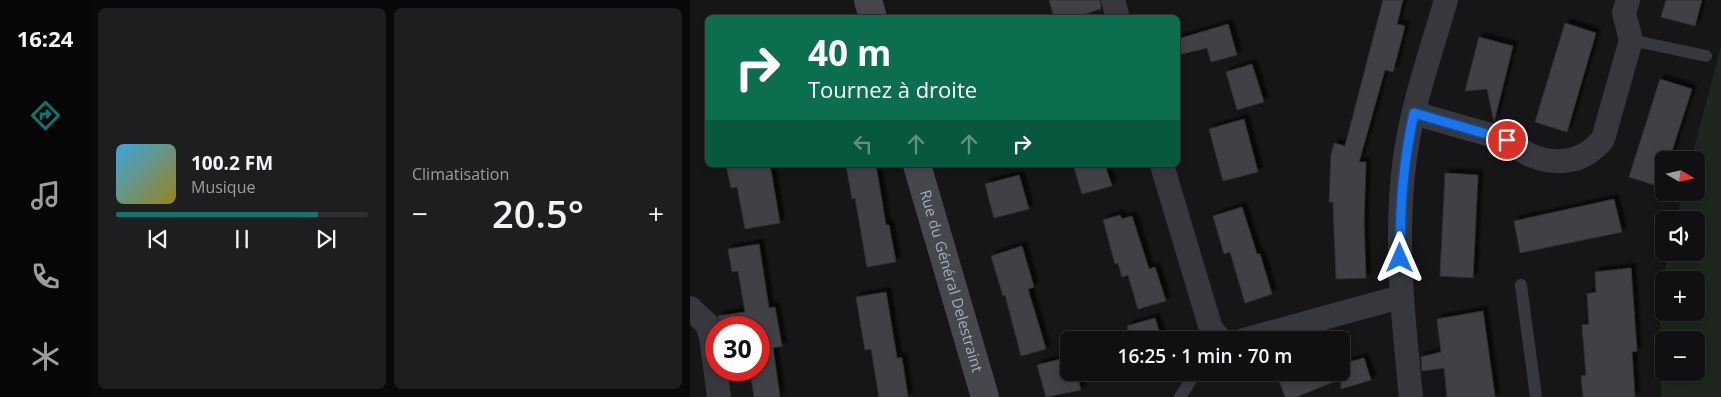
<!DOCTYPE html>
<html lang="fr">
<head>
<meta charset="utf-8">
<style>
  body { margin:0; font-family:"Open Sans",sans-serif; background:#1e1e20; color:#f1f3f6; height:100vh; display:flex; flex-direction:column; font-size:19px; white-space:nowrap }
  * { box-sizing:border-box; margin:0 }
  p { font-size:16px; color:#9c9d9f }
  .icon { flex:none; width:28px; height:28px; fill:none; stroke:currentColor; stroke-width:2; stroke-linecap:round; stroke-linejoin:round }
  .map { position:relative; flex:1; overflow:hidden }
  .drawer { display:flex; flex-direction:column; gap:8px; padding:8px; background:#09090a; width:600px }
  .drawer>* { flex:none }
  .hud { position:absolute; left:15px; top:15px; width:475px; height:152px; border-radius:8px; box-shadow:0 2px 8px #0003,0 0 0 1px #303032; background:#0b6e4f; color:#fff; overflow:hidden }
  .needle { width:32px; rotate:99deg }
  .fabs { position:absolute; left:965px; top:151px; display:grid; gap:10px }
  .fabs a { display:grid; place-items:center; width:50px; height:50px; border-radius:8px; background:#101012; box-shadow:0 2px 8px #0003,0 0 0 1px #303032; font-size:25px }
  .speed { position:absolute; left:15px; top:316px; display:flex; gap:10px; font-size:25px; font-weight:700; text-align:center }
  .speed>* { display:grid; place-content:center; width:65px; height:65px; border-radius:50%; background:#101012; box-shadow:0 2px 8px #0003,0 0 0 1px #303032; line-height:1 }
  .speed .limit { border:8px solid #d22; background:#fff; color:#111 }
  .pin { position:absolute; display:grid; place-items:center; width:42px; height:42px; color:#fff; margin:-21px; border:2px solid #fff; border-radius:50%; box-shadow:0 1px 5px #0007 }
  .me { position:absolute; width:55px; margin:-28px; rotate:0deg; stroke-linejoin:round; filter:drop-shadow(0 0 4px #0008) }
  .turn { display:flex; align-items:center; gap:18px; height:105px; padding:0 20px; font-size:22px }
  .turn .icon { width:65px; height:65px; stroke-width:2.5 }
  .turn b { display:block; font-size:35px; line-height:42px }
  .lanes { display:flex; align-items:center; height:48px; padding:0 20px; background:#0003; justify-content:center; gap:25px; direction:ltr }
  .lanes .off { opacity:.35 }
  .big { font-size:38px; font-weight:600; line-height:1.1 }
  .drawer .widget { flex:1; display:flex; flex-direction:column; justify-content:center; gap:8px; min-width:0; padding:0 18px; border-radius:8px; background:#1e1e20 }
  .song { display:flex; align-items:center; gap:15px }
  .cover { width:60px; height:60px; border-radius:8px; background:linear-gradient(135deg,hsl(200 70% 55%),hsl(50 70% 35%)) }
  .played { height:5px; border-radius:2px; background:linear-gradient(90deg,#0f766e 80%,#303032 80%) }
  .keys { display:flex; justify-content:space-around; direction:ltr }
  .heat { display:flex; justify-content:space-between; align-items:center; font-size:28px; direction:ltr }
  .drawer .tiles { flex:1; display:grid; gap:8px; grid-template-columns:repeat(2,1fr) }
  .trip { position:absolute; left:370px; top:331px; width:290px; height:50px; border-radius:8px; background:#101012; box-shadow:0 2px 8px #0003,0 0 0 1px #303032; font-weight:600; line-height:50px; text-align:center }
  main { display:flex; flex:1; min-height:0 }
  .tabs { display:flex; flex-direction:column; width:90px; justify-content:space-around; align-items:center; background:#060607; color:#9c9d9f }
  .tabs .icon { width:35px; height:35px }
  .tabs .active { color:#0f766e }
  .tabs b { font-size:22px; color:#f1f3f6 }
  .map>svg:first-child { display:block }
  .green { fill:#1e261f; fill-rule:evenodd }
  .building { fill:#404145; stroke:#303034; filter:url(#shadow) }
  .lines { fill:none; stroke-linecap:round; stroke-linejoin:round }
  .lane { stroke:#37383d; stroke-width:12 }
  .street { stroke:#37383d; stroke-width:24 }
  .secondary { stroke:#45474d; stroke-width:28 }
  .route-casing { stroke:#114b97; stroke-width:12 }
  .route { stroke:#1a73e8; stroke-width:9 }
  .labels { text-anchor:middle; stroke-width:5; stroke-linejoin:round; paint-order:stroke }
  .street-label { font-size:15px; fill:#a8adb8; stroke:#111113 }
</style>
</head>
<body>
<main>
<nav class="tabs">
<b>16:24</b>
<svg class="icon active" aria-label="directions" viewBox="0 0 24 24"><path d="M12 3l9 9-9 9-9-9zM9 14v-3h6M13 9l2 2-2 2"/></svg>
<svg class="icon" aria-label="music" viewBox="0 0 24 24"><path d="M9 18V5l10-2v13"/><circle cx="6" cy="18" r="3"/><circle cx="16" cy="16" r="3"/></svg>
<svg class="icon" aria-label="phone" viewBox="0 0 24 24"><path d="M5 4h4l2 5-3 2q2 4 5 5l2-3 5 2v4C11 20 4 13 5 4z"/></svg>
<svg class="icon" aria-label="climate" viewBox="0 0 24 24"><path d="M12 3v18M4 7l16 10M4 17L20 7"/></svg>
</nav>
<section class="drawer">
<div class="tiles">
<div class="widget">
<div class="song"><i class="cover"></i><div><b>100.2 FM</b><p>Musique</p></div></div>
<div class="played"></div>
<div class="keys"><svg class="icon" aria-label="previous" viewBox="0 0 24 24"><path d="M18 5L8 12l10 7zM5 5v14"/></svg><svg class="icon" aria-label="pause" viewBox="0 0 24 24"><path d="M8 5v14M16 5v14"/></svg><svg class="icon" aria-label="next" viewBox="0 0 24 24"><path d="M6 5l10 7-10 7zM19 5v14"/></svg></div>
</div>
<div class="widget"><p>Climatisation</p>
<div class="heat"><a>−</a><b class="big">20.5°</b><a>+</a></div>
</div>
</div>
</section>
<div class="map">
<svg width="1031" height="397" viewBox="0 0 1031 397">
  <defs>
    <filter id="shadow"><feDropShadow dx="4.5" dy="-4.5" stdDeviation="1" flood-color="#0009"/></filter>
  </defs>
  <rect width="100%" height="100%" fill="#161618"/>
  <path class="green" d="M1031,46V397H971L970,313L974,285V312H1006V280H974L978,253L1006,252V220H986L993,193L1006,192V160H1001ZM974,340H1006V372H974Z"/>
  <path class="building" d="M359,0H410L411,9L382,18H364Z
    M693,0H713L707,24L715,26L703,72L695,70L669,162H676L674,222L676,278L646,279L643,202H639L641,155L644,143L655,146Z
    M976,0H1012L1005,26L971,17Z
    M875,23L906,33L877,132L845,122Z
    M538,24L547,55L521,62L517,48L488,55V39Z
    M789,37L823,46L804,122L797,89L775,91Z
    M562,64L574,102L547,110L536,72Z
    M970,79L1002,89L979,160H974V177L971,187L939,177Z
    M554,119L568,172L533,181L519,129Z
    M36,165H80L90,223L55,229L47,187L41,188Z
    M156,165H186L196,225H199L206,262L177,267L165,198L162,199Z
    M395,165H415L422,186L392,194L384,168Z
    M755,173L788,175L783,278L750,276Z
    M329,175L339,209L304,218L295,184Z
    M924,199L932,232L830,253L824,221Z
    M552,207L567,254H570L582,294L555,303L540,252L534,254L523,216Z
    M430,215L432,219L442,216L459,269L465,267L476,301L448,309L438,275L432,277L428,263L425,264L413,220Z
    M69,244L79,308L85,307L92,346L83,348L90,397H64L60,370H69V328H32L28,316L55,312L48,271L42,272L38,249Z
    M332,246L344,287L338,289L356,349L331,356L315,295L313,296L301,256Z
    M941,268L947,351L942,352L945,397H893L891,376L896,375L892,325L899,324L897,294L906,292L905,272Z
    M196,292L207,358H212L218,397H189L181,349L175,350L166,297Z
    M793,311L805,397H757L754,368L732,371L731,357L751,352L747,319Z
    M465,318L472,340H441L437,326Z
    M379,357V372H386L391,390L356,397L347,365Z
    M674,358L681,380L651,389V379L606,397H595L586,372H651V364Z"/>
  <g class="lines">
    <path class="lane" d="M941,40L1016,56
      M831,285L846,397
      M490,397L506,372"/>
    <path class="street" d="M423,0L428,18
      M724,113C754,122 784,130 814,139C823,142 831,151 840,155C869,167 894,162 913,139L941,40L934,13L938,0
      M472,165L521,329L531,340
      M0,308L17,324L21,337L29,397
      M554,340L710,297
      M721,397C713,317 704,238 715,158C722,105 741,52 756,0"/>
    <g class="secondary">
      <path d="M178,0L183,18"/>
      <path id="s1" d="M227,165L295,397"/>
    </g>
  </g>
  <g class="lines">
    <g class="route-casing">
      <path id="route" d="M710,258C710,207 713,163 724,113L817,140"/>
    </g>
    <use href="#route" class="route"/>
  </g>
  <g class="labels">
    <g class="street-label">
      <text dy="5" stroke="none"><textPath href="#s1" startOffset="121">Rue du Général Delestraint</textPath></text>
    </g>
  </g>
</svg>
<div class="fabs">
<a><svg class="needle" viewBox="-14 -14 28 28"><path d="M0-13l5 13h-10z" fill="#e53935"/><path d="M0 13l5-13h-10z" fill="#9c9d9f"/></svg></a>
<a><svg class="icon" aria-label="sound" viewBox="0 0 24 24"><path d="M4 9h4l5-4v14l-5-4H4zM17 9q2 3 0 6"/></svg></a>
<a>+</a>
<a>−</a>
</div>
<div class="speed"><div class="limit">30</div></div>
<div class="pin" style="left:817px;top:140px;background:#d93025"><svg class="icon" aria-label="arrive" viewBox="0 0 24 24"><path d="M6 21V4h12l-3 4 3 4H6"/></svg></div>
<svg class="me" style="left:710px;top:258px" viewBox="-20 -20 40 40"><path d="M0-17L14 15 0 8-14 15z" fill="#1a73e8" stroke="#fff" stroke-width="4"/></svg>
<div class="trip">16:25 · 1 min · 70 m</div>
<div class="hud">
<div class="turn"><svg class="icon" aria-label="right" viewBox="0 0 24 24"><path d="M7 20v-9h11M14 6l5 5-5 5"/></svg><div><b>40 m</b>Tournez à droite</div></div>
<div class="lanes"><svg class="icon off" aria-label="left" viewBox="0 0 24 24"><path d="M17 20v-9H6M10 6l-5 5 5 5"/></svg><svg class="icon off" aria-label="ahead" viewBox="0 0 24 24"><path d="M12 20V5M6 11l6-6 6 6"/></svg><svg class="icon off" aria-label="ahead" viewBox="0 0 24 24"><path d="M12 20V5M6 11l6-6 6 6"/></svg><svg class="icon" aria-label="right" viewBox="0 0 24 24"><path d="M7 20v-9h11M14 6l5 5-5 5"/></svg></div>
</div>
</div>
</main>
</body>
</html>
